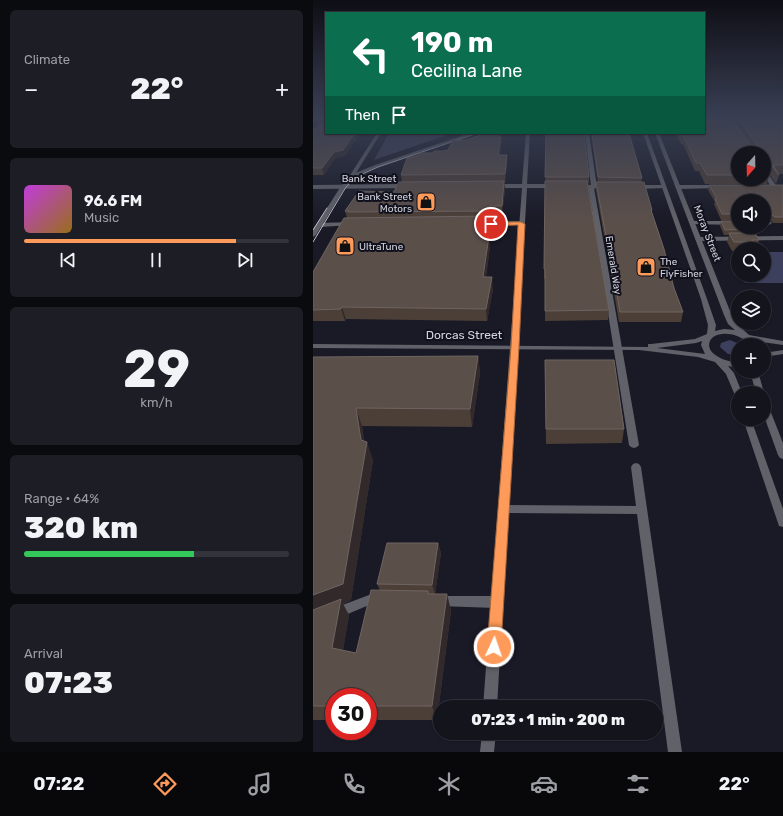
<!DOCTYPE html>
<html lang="en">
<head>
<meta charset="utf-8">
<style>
  body { margin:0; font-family:Rubik,sans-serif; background:#1c1d25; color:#f1f3f6; height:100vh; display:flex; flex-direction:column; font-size:15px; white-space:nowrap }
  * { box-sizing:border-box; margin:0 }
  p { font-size:13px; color:#9d9ea3 }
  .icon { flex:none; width:22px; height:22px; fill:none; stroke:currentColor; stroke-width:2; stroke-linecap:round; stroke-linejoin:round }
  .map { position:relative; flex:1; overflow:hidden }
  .drawer { display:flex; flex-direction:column; gap:10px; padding:10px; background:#0a0b0f; width:313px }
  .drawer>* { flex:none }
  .banner { position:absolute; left:12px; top:12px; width:380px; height:122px; border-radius:0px; box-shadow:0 1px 3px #0004,0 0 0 1px #32333b; background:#0b6e4f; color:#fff; overflow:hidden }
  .needle { width:26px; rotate:200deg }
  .controls { position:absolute; left:418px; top:146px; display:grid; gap:8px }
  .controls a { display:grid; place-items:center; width:40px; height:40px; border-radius:50%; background:#13141c; box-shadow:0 1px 3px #0004,0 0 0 1px #32333b; font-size:20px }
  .speed { position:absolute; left:12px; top:688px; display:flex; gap:8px; font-size:20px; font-weight:700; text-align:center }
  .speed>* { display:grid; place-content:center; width:52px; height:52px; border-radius:50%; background:#13141c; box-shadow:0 1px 3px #0004,0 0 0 1px #32333b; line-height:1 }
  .speed .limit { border:6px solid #d22; background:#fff; color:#111 }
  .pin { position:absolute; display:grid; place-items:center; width:34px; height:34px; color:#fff; margin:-17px; border:2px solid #fff; border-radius:50%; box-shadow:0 1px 4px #0007 }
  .me { position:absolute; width:44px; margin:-22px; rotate:3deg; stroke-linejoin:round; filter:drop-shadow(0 0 3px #0008) }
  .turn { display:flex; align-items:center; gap:14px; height:84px; padding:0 20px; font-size:18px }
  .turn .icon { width:52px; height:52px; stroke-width:2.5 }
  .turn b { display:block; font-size:28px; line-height:34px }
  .then { display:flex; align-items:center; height:38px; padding:0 20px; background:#0003; gap:8px; font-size:15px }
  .big { font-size:30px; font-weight:800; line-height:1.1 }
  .drawer .widget { flex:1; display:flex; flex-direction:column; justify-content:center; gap:6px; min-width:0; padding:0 14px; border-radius:6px; background:#1c1d25 }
  .drawer .dial { align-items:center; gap:0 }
  .dial b { font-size:52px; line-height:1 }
  .song { display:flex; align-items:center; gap:12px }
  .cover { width:48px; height:48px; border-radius:6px; background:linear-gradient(135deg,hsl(290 70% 55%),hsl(40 70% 35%)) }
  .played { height:4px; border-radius:2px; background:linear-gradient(90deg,#ff9b5a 80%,#32333b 80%) }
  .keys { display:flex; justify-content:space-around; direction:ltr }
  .heat { display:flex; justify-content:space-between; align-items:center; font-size:22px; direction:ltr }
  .charge { height:6px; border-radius:3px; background:linear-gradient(90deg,#34c759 64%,#32333b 0) }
  .trip { position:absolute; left:120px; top:700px; width:230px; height:40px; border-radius:20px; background:#13141c; box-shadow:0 1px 3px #0004,0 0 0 1px #32333b; font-weight:800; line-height:40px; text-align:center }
  .tabs { display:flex; height:64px; justify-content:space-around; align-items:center; background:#08080b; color:#9d9ea3 }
  .tabs .icon { width:28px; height:28px }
  .tabs .on { color:#ff9b5a }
  .tabs b { font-size:18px; color:#f1f3f6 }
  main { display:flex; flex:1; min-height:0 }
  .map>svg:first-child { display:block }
  .green { fill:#3d405c }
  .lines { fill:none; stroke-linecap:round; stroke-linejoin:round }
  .service { fill:#616269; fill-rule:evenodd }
  .minor { fill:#616269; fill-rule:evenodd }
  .tertiary { fill:#616269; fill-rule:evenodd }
  .tram { stroke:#bfc0c9; stroke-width:1 }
  .wall { fill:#4c3f38; fill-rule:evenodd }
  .shaded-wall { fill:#322a2a }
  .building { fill:#5b4f4a; stroke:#6e6461 }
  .route { fill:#ff9b5a; stroke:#a6653a }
  .labels { text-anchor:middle; stroke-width:4; stroke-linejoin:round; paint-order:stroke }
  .far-street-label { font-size:10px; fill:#d3d4dd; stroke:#10111c }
  .far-poi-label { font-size:10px; fill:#d3d4dd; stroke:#10111c; text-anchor:start }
  .street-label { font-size:12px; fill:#d3d4dd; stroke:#10111c }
</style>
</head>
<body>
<main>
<section class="drawer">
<div class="widget"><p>Climate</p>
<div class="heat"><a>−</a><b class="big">22°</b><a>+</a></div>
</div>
<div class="widget">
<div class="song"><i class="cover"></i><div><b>96.6 FM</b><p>Music</p></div></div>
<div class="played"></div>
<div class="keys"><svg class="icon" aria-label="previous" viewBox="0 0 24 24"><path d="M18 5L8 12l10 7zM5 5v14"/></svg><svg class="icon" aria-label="pause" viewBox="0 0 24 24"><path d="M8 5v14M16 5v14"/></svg><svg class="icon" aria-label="next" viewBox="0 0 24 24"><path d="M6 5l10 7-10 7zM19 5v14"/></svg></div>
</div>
<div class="widget dial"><b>29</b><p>km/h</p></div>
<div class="widget"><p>Range · 64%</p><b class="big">320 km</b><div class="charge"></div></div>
<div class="widget"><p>Arrival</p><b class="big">07:23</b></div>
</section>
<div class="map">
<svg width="470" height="752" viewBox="0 0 470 752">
  <rect width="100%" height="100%" fill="#191a26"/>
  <path class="green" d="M76,133H140L61,160Z
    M451,252H470V283H432L428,275H451Z
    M417,340L429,345H425V355L415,354L407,347L408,343Z"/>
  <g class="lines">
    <path class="service" d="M272,133H276L284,187L281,188L326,445L324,447L321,448L318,447L316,445L275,187L278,186Z
      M451,170L453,171L464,187L463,188L458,187L451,175Z
      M208,221L211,223L210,224L165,226L162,224L165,222Z
      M379,221H425V225L377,224V222Z
      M451,221H456L459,223L456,225H451Z
      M38,222L41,224L40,225L7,227L4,225L7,223Z
      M470,236V240L385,241L382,239L385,237Z
      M323,463L326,464L328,467L369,752H355L324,514L190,513L186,512L185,509L186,506L190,505L323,506L318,467L320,464Z
      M56,595H67L71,596L73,600L71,604L67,605H56L23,619L19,617L17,613L19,609Z
      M126,596H183L187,598L189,602L187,606L183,608L126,606L122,605L120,601L122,597Z"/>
    <path class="minor" d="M64,133H68L38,181H34V180Z
      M213,133H217L214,184H241L244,186L241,188H214L184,707H170L209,188H181L178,186L181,184H209Z
      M0,185L93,184L96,186L93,188L0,189Z
      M293,185L295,186V188L265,189L262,187L265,185Z
      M351,185L353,186V188L323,189L320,187L323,185Z
      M405,185L407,186V188L365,189L362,187L365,185Z
      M169,733H183L181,752H167Z"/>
    <path class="tertiary" d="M157,133H163L66,167L44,176L32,188L3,235L0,237V230L28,186L40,174L62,165Z
      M330,133H334L394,299L403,325L402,331L411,329L422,330L415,324L411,315L342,133H346L421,321L436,335L470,341V345L443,341L447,345C433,345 427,332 409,334C395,335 391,349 404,356C410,360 418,362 425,362V368L415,366L421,373L429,393H425V396L421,393L413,374L402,362L385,357L326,350L0,348V344L335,347V344H338L382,339L394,334L395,325L388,299ZM389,341L388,345L392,354L344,348L383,343Z
      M470,350V354L451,357V353Z
      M437,371H445L451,393H443Z
      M451,402L454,403L455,405L470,443V459L467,458L465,455L451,416Z
      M430,419H438L470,509V527L466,526L465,523Z"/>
    <path class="tram" d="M0,230L14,208
      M0,242L33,187L45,176L65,167L165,133"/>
  </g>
  <path class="wall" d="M0,116H13L32,156L22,158L11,175H0Z
    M418,116H470V174H465L466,175L463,184L453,170L456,175L454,184H392L386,171H382L370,144H368L363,133H391L438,146ZM425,153H451V179H425Z
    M233,133L276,177V183H275L296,310L295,320L232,321V279H231V269Z
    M278,133H316L329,178L328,182L339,210V213L361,288L370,312L368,322H306L283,190V182H285Z
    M187,137L188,145L187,155L194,162L192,183H191L192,190L189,215H178L177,220H176L177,226L175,236L177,247L173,277L180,289L174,321L33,319L32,321H0V272L34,218L32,211L81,192L89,182L88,175L120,153Z
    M396,185H470V223H460L457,220H451V201H425V220H408L401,204L402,202L395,190Z
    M408,221L439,228L438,233L446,240L444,249H425V251H419L414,242L416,235H411L407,226Z
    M165,356L167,373L159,427L49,426L51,441L60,460L38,600L30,604L36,615L30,650L43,653L67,590L64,584L125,543L128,553L122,594H134L138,611L124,720H55V697H21V720H0V357Z
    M232,360L311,429L309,443L233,444Z"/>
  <path class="shaded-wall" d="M4,119L6,126L0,130V123Z
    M42,133H48L32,156L22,158L11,175L9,168L21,152Z
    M186,133L187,135V144L188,137V145L185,162V155Z
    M194,155V162L192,183V174Z
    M191,181L192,190L189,215V206Z
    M177,206L178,215L177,220Z
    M176,216L177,226L174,247L173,236Z
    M176,236L177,247L171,288L170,277Z
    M179,277L180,289L174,321L173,309Z
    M29,307L33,319L32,321L28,309Z
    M165,356L167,373L159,427L157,409Z
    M43,408L49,426L52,451L54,442L60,460L38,600L30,604L36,615L28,663L0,615V595L48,440Z
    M125,543L128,553L122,594L119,585Z
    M134,594L138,611L124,720L119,706Z"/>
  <path class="building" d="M0,116H13V133H42L30,150L21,152L9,168H0V128L3,129L7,124H13V120L4,119L0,123Z
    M391,116H417L438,146L444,145L424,116H470V165H460L466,175L456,162L453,160L452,167L456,175H451V153H425V175H394L387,163H383L371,137L370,136L368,133H391Z
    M173,133H186V137H188L185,155H194L192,174L88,175L94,158L106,155L107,153H120L121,151H130L135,150L140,141L153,140Z
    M233,133H271L276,177H232Z
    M279,133H316L329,178L285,177Z
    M191,181L189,206H177V211L35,212L36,211H32L46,191L81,192L85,182Z
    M232,181H274L296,310L232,311V269H231Z
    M283,182H331L339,210H338L351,249L361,288L370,312H307Z
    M396,185H470V217H462L458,214H452L451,217V201H425V214H409L402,199H404Z
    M176,216L173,236H176L170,277H179L173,309L29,307L28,309L0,310V272L31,218Z
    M408,221H425V227H439V228H437L438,229L412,230Z
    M416,233H442L446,240H439L440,242H421Z
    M165,356L157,409L43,408L48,440L54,442L30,584L0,595V357Z
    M232,360H301L311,429H233Z
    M74,543H125L119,585L64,584Z
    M58,590L115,591V594H134L119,706H55V697H21V706H0V610L28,599L19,648L43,653Z"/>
  <linearGradient id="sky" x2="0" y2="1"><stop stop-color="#0e0e15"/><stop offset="0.52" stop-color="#383e52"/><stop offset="1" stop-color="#383e52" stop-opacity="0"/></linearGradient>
  <rect width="470" height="221" fill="url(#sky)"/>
  <path class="route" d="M176,222H208L212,224L206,347L188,647L186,652L181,654L176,652L174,647L198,347L205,225L178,226L175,224Z"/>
  <defs>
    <g id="shop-square" transform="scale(1)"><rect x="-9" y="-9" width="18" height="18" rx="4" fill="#ff9b5a" stroke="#10111c"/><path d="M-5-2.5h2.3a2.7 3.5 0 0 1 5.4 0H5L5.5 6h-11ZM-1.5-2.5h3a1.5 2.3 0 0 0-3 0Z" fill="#111"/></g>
  </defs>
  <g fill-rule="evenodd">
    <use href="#shop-square" x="113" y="202"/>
    <use href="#shop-square" x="32" y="246"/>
    <use href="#shop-square" x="333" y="267"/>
  </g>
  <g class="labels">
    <g class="far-street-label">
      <text x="56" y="182">Bank Street</text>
      <text transform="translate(395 233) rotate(69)" y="4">Moray Street</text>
      <text transform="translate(301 265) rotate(81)" y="4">Emerald Way</text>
    </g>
    <g class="far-poi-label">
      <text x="99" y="200" text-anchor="end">Bank Street<tspan x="99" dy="12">Motors</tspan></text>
      <text x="46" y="250">UltraTune</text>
      <text x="347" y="265">The<tspan x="347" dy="12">FlyFisher</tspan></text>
    </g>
    <g class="street-label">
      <text x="151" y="339">Dorcas Street</text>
    </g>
  </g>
</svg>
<div class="controls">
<a><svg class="needle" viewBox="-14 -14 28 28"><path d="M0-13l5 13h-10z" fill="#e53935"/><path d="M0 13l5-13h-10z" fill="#9d9ea3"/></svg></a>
<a><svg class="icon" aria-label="sound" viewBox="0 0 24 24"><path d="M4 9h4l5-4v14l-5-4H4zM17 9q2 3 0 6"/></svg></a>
<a><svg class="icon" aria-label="search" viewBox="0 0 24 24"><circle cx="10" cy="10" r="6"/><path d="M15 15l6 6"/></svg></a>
<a><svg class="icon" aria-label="layers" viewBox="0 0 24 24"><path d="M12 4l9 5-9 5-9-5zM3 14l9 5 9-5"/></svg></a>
<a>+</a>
<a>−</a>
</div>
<div class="speed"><div class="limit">30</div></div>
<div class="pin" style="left:178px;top:224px;background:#d93025"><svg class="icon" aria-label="arrive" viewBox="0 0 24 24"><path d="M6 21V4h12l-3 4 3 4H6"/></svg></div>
<svg class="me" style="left:181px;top:647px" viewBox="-20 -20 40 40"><circle r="17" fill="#ff9b5a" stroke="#fff" stroke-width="3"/><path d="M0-11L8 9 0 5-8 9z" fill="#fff"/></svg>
<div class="trip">07:23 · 1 min · 200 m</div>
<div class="banner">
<div class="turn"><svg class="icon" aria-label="left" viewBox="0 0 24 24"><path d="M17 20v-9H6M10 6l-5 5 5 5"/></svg><div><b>190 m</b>Cecilina Lane</div></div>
<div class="then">Then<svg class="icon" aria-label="arrive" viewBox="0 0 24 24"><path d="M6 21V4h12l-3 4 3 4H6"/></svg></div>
</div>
</div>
</main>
<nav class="tabs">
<b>07:22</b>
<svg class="icon on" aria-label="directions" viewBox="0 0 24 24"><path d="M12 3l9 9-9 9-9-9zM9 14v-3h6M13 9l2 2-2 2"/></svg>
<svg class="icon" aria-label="music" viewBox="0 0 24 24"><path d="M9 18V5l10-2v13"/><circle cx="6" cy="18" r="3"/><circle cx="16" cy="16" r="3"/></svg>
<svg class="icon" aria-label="phone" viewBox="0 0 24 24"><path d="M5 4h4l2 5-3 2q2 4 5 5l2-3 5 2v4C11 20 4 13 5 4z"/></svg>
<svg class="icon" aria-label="climate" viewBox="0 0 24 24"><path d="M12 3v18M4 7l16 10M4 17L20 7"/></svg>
<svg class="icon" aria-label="car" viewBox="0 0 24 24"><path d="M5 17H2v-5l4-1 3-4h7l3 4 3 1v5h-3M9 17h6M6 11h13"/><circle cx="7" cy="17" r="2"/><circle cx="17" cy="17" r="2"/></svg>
<svg class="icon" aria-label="filters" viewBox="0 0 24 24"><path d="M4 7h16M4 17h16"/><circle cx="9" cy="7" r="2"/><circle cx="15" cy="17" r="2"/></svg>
<b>22°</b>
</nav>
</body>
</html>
